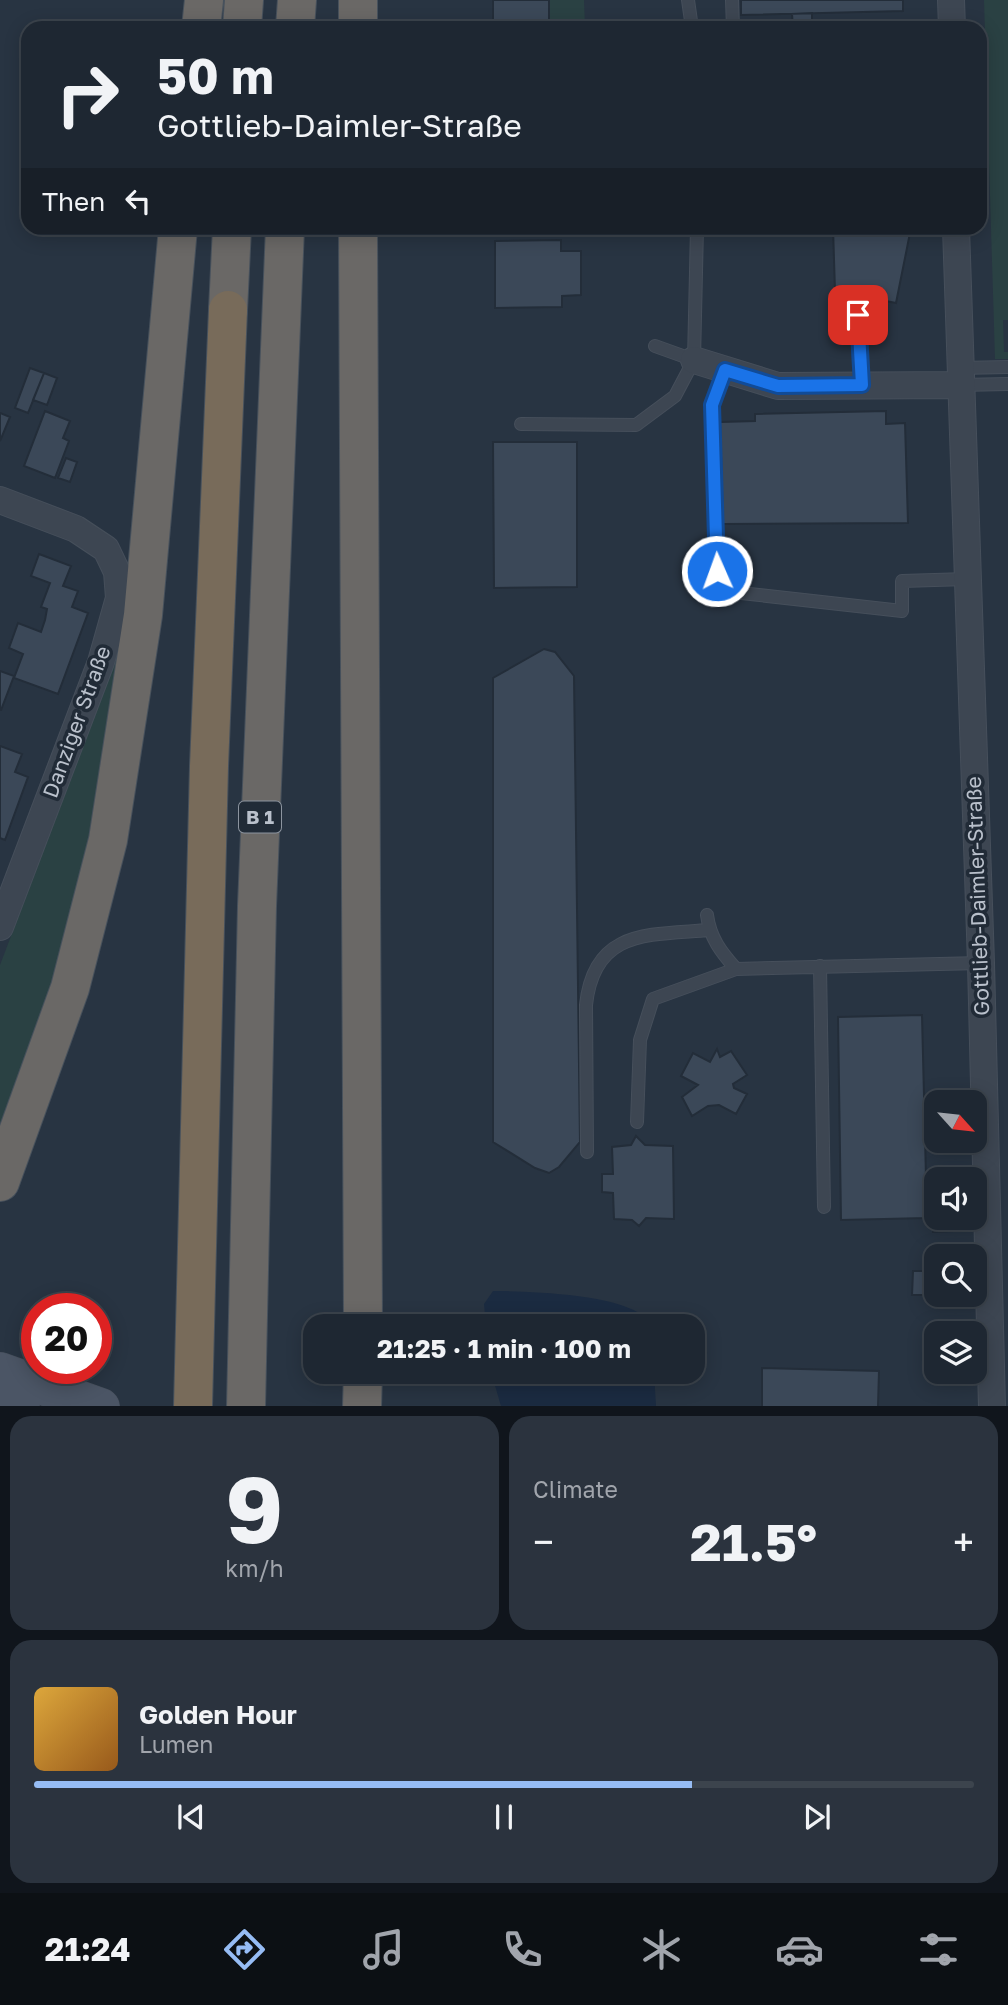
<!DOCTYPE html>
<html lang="en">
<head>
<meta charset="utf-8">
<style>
  body { margin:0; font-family:"Golos Text",sans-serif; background:#2b333e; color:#f1f3f6; height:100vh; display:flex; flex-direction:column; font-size:26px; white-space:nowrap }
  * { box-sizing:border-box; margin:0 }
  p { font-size:23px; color:#a1a5ac }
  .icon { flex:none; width:38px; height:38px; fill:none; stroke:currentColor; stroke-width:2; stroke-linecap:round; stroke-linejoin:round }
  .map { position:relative; height:1406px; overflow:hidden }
  .details { display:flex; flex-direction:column; gap:10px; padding:10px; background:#10151c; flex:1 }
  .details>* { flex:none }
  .banner { position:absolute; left:21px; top:21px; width:966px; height:214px; border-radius:21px; box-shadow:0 4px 18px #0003,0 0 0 2px #3c444d; background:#1e2732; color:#f1f3f6; overflow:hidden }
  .needle { width:46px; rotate:117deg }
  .fabs { position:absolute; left:924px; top:1090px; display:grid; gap:14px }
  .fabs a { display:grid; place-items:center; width:63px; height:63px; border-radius:14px; background:#1e2732; box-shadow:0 4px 18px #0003,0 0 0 2px #3c444d; font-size:35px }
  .speed { position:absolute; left:21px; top:1293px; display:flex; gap:14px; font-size:35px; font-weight:700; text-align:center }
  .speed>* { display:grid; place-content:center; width:91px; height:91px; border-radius:50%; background:#1e2732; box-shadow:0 4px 18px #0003,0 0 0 2px #3c444d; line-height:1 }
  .speed .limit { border:10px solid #d22; background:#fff; color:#111 }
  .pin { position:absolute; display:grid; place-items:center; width:60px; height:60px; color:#fff; margin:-30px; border-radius:14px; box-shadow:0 4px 10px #0006 }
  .me { position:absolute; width:77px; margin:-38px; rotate:358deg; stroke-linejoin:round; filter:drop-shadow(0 0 5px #0008) }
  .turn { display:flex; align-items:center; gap:24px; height:147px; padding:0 21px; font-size:32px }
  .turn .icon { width:91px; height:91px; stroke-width:2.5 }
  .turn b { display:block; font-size:49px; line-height:60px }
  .then { display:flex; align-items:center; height:66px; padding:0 21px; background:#0003; gap:14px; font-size:26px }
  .big { font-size:52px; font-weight:700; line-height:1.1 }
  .details .card { flex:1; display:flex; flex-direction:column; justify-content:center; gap:10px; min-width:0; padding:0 24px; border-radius:21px; background:#2b333e }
  .details .dial { align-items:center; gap:0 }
  .dial b { font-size:91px; line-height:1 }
  .song { display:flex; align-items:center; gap:21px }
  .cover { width:84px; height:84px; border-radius:10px; background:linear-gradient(135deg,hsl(40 70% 55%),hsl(30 70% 35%)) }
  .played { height:7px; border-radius:4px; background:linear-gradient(90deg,#96bcf4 70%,#3c444d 70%) }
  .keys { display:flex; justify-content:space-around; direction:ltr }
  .heat { display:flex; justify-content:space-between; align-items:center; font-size:38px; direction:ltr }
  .details .tiles { flex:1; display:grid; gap:10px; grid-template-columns:1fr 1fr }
  .card:last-child { grid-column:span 2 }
  .trip { position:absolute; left:303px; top:1314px; width:402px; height:70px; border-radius:21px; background:#1e2732; box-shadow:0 4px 18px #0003,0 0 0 2px #3c444d; font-weight:700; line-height:70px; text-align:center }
  .menu { display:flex; height:112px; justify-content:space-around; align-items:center; background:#0c1014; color:#a1a5ac }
  .menu .icon { width:49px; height:49px }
  .menu .on { color:#96bcf4 }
  .menu b { font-size:32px; color:#f1f3f6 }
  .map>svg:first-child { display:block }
  .grass { fill:#2a4143 }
  .water { fill:#1b2b41 }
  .building { fill:#3b4858; stroke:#232d39; stroke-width:2 }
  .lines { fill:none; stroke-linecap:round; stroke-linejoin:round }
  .service-casing { stroke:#464f5b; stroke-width:14 }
  .minor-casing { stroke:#464f5b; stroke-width:28 }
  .secondary-casing { stroke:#464f5b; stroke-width:38 }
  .trunk-casing { stroke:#47515c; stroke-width:40 }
  .motorway-casing { stroke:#47515c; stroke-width:40 }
  .service { stroke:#3d4652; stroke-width:12 }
  .minor { stroke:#3d4652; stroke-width:26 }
  .secondary { stroke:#4b5565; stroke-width:37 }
  .trunk { stroke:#6a6866; stroke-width:38 }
  .motorway { stroke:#786b5a; stroke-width:38 }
  .route-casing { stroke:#114b97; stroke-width:18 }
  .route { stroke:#1a73e8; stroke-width:12 }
  .labels { text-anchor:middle; stroke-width:7; stroke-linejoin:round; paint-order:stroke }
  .shield { fill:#212b37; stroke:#8c949f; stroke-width:2 }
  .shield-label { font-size:19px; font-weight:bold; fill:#bac1cc }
  .street-label { font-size:21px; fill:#bac1cc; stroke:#212b37 }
</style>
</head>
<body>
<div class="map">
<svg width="1008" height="1407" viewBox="0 0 1008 1407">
  <rect width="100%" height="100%" fill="#283442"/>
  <path class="grass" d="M549,0H584L585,28H549Z
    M984,0H1008V320H1003L1004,352H1008V359H995Z
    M116,660L122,671L86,867L41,1016L0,1124V965Z"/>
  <path class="water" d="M493,1291C528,1291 610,1294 639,1313C643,1316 646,1322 648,1326H486L484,1304Z
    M491,1372H654L656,1406H501Z"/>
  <path class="building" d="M493,0H549V28H493Z
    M741,0H903V11L741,15Z
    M812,13V28H793L792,14Z
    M833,228H911L896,303L835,291Z
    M561,240V251H581V295L562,296V307L495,308V241Z
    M30,368L44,373L28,413L15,408Z
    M44,373L57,378L47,405L33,400Z
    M45,411L70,421L63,438L69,441L55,478L24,466Z
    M886,411V424L905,423L908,523L723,524L720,422L755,421V414Z
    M0,413L10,417L0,441Z
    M493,442H577V587L494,588Z
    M66,458L77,462L70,482L58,478Z
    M39,554L71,566L63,586L78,591L72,607L88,613L58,694L14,678L23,654L9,648L18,623L41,632L45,620L47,609L41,607L50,583L31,576Z
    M544,649L555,652L574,676L580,1142L559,1167L549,1173L535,1168L493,1142V678Z
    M0,671L14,676L1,710H0Z
    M0,746L22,754L15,772L28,777L5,840L0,838Z
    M922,1015L927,1218L841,1220L838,1017Z
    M717,1049L720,1057L731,1051L747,1075L733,1084L734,1088L747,1094L736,1114L719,1105L708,1106L692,1116L682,1097L698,1085L681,1076L693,1053L710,1062Z
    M636,1136L645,1145L673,1146L674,1219L646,1218L639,1226L632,1220L614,1219L613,1193L602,1192V1174H613L612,1147L631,1145Z
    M952,1219V1231L933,1232V1220Z
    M913,1271H936V1295H912Z
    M762,1368L879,1371L878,1407H762Z"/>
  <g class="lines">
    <g class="service-casing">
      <path id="service" d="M688,0L692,28
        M732,0L733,28
        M858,315L862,385
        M655,346L694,360
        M959,368L1008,367
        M725,370L712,405L717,571L725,585L741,593L902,611V581L967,579
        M960,385L1008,384
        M521,424L636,425L675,396L694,360L697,228
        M707,915C710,938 721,952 736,969
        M820,966L824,1207
        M637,1122L640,1040L653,999L736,969L981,963
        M587,1152L586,1005C594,929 649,935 709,930"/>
    </g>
    <g class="minor-casing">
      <path id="minor" d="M951,0L952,28
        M956,228L981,963L992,1407
        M694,360L778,386L960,385
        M0,500L76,529L106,549L117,572L119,598L101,662L0,927"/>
    </g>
    <g class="secondary-casing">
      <path id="secondary" d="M0,1371L101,1407
        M0,1397L21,1407"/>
    </g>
    <g class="trunk-casing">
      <path id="trunk" d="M201,28L204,0
        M242,28L244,0
        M295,28L297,0
        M358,28V0
        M358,228L363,1326
        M228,310L232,228
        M0,1182L70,988L108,840L143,615L178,228
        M246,1407L257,906L285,228
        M362,1407L363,1372"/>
    </g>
    <g class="motorway-casing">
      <path id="motorway" d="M193,1407L209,766L228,310"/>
    </g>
    <use href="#service" class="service"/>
    <use href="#minor" class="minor"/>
    <use href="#secondary" class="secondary"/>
    <use href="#trunk" class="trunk"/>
    <use href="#motorway" class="motorway"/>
  </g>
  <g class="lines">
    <g class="route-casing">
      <path id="route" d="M717,571L712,405L725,370L778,386L862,385L858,315"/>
    </g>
    <use href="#route" class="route"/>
  </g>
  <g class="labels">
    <rect class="shield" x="239" y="801.5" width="42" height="31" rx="5"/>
    <g class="shield-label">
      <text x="260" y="824">B 1</text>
    </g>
    <g class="street-label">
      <text transform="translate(77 722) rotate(-70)" y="7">Danziger Straße</text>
      <text transform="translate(978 896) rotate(-92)" y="7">Gottlieb-Daimler-Straße</text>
    </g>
  </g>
</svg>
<div class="fabs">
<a><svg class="needle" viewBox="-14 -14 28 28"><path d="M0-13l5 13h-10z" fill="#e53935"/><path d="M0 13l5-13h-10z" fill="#a1a5ac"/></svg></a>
<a><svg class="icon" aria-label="sound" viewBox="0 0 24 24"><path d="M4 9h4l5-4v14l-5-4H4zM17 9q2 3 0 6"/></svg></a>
<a><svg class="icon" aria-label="search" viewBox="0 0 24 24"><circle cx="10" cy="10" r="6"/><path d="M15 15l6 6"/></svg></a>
<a><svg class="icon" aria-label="layers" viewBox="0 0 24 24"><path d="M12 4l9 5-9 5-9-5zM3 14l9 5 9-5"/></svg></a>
</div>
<div class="speed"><div class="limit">20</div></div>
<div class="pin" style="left:858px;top:315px;background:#d93025"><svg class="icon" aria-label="arrive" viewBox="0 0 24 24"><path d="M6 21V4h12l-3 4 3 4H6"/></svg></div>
<svg class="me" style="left:717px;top:571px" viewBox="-20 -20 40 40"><circle r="17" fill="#1a73e8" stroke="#fff" stroke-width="3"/><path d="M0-11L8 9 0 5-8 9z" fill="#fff"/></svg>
<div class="trip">21:25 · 1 min · 100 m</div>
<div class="banner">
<div class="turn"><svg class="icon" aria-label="right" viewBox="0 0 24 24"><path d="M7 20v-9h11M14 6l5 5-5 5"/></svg><div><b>50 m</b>Gottlieb-Daimler-Straße</div></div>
<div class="then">Then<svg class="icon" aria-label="left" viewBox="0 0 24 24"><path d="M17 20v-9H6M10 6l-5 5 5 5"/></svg></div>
</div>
</div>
<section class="details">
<div class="tiles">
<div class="card dial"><b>9</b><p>km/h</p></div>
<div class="card"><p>Climate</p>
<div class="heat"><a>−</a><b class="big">21.5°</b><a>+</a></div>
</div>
<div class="card">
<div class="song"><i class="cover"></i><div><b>Golden Hour</b><p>Lumen</p></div></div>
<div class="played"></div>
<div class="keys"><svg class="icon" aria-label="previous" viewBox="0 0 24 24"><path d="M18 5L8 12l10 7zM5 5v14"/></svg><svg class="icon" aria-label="pause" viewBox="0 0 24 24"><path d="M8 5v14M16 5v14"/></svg><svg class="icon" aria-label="next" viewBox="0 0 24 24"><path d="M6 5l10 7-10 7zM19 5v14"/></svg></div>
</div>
</div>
</section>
<nav class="menu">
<b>21:24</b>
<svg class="icon on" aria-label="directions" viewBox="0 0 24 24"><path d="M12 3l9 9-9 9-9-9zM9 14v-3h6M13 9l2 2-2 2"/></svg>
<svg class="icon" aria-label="music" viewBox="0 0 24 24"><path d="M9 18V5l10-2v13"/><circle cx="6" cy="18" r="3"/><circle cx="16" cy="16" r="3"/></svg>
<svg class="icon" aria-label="phone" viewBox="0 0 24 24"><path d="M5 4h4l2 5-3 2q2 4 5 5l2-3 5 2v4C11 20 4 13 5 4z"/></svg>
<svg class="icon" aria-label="climate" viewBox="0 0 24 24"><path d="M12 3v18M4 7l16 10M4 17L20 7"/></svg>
<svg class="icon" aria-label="car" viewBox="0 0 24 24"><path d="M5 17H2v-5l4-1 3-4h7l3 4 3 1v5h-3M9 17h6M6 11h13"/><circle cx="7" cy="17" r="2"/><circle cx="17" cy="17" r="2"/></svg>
<svg class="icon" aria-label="filters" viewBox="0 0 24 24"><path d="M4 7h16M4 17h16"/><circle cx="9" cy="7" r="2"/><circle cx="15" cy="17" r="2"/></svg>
</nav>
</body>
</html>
